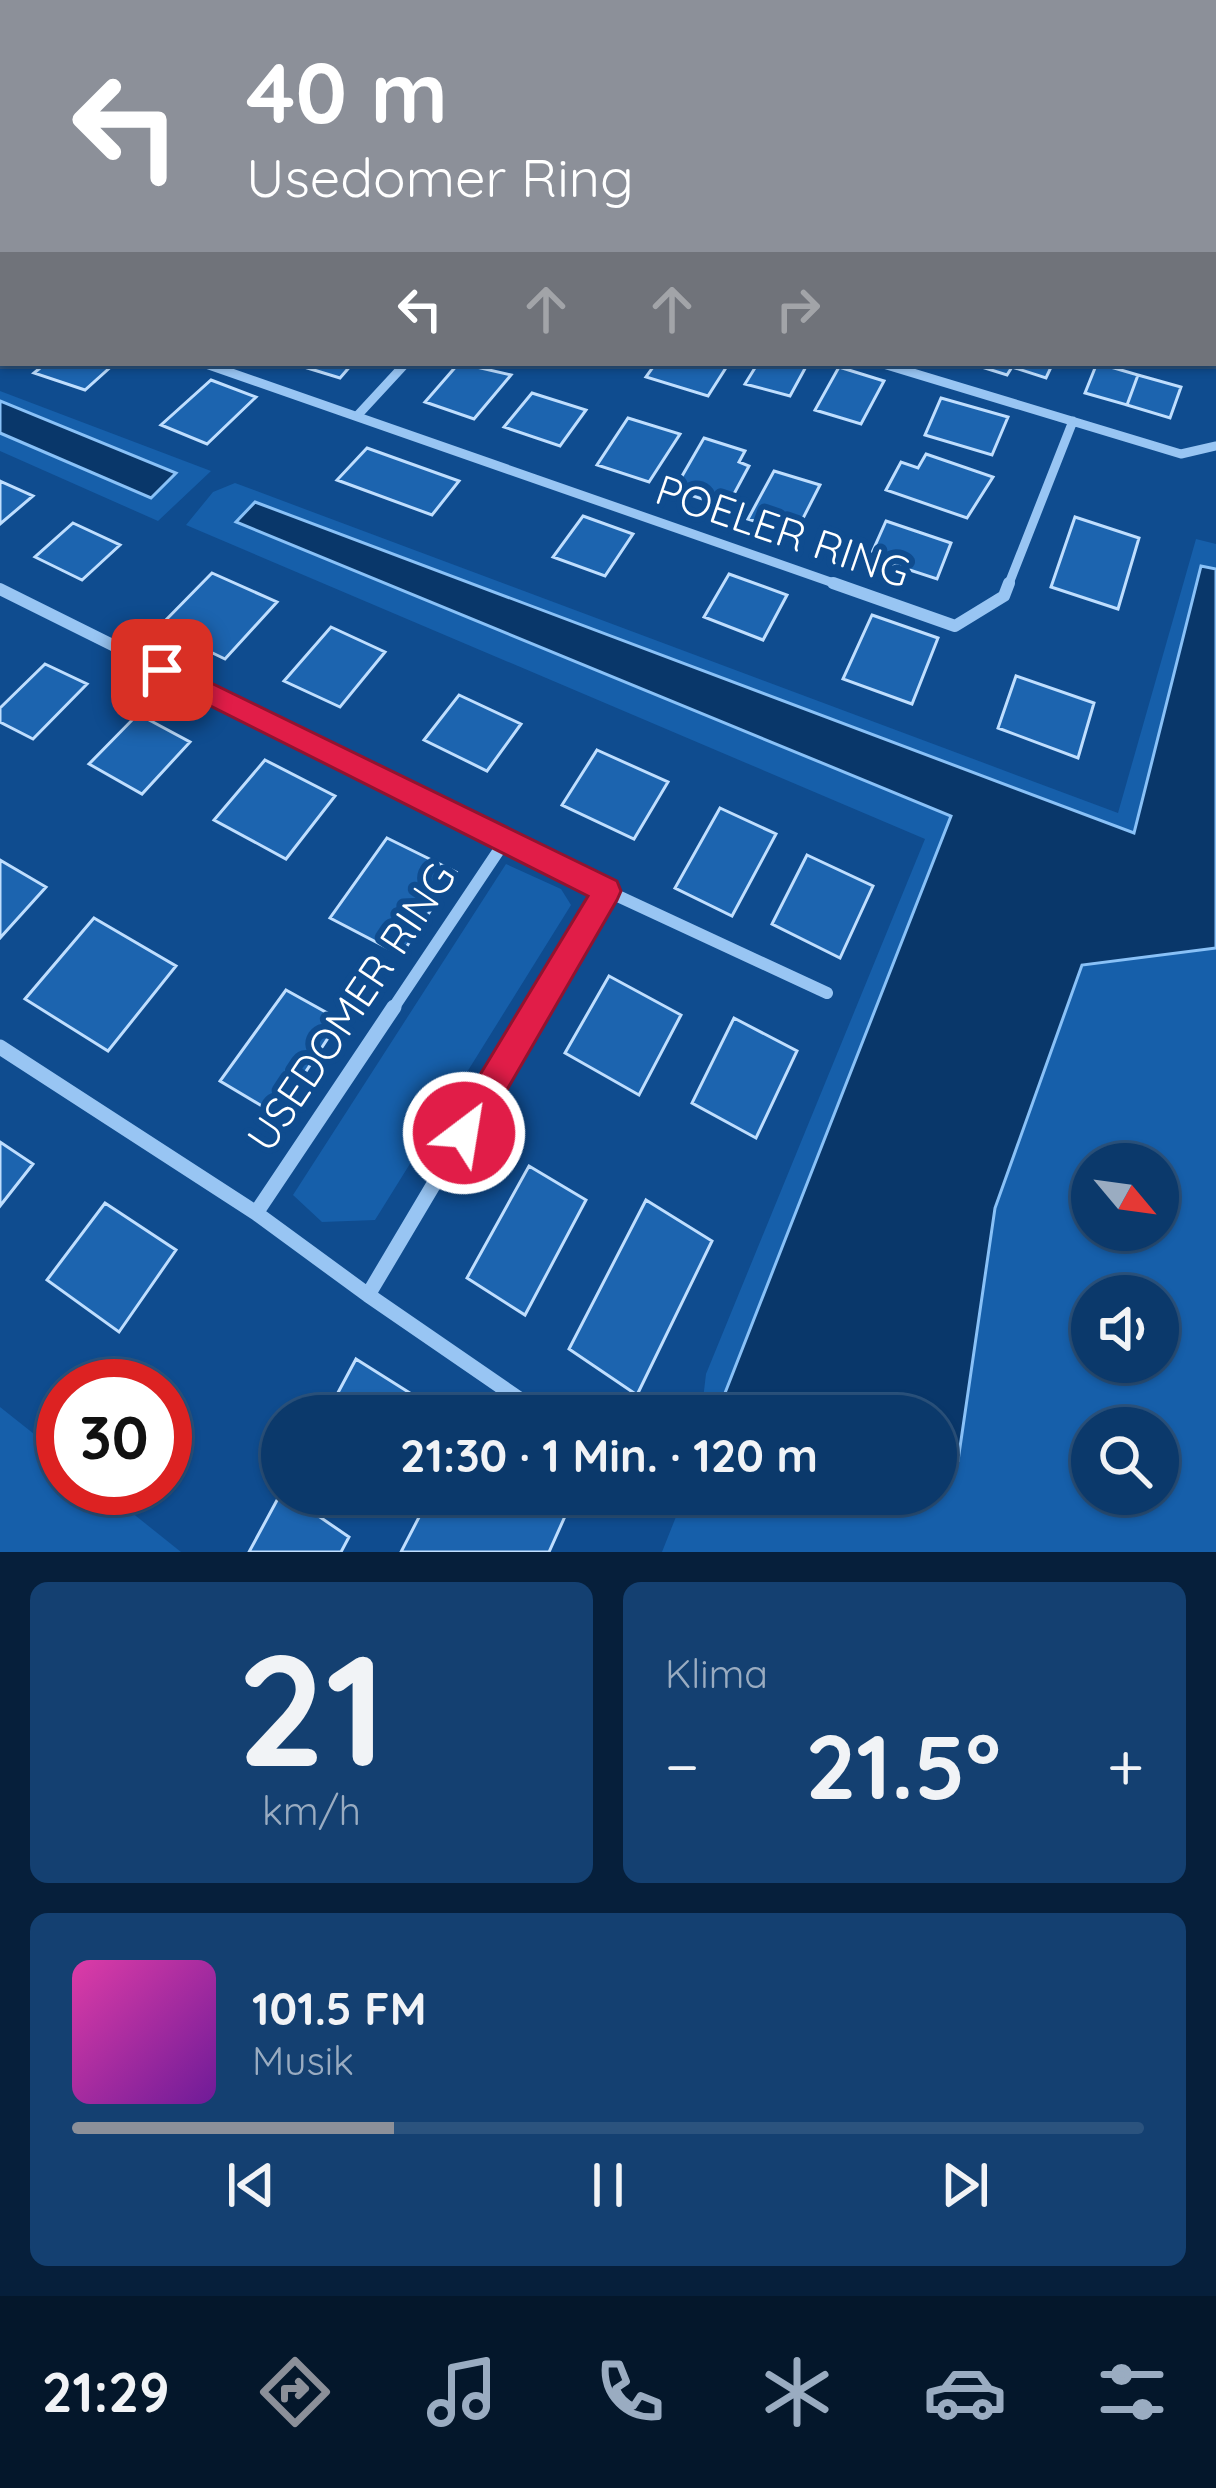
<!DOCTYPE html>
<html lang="de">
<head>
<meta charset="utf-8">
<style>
  body { margin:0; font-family:Quicksand,sans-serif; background:#144071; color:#f1f3f6; height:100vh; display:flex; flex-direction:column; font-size:45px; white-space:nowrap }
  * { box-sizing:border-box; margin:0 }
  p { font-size:39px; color:#9aacc1 }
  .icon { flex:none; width:66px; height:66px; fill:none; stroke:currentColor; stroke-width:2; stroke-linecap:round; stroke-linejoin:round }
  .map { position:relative; height:1552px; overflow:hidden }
  .panel { display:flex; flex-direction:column; gap:30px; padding:30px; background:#061f3b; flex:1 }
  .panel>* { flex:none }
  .guide { position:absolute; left:0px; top:0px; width:1218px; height:366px; box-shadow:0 3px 9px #0004,0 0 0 3px #2b537e; background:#8c9099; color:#fff; overflow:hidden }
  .needle { width:78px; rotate:119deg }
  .tools { position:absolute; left:1071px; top:1143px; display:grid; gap:24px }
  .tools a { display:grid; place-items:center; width:108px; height:108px; border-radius:50%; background:#0b396b; box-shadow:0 3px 9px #0004,0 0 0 3px #2b537e; font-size:60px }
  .speed { position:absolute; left:36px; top:1359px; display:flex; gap:24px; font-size:60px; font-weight:700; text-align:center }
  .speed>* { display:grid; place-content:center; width:156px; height:156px; border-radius:50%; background:#0b396b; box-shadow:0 3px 9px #0004,0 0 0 3px #2b537e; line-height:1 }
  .speed .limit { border:18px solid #d22; background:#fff; color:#111 }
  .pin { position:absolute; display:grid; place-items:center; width:102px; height:102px; color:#fff; margin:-51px; border-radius:24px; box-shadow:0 6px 18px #0006 }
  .me { position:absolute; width:132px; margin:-66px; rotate:31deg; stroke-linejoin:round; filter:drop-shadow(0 0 9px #0008) }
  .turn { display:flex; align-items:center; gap:42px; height:252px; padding:0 48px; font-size:54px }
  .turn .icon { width:156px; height:156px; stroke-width:2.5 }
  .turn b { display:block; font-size:84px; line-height:102px }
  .lanes { display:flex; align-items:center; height:114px; padding:0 48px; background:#0003; justify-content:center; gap:60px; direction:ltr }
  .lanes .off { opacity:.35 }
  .big { font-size:90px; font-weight:700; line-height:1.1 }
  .panel .widget { flex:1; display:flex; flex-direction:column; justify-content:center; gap:18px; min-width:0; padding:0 42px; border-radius:18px; background:#144071 }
  .panel .dial { align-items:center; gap:0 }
  .dial b { font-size:156px; line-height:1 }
  .song { display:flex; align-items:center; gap:36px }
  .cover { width:144px; height:144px; border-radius:18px; background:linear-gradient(135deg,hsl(320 70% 55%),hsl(280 70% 35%)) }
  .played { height:12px; border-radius:6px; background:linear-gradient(90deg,#8c9099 30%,#2b537e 30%) }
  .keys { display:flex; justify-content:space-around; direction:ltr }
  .heat { display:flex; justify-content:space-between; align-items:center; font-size:66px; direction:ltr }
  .panel .tiles { flex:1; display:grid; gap:30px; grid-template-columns:1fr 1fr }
  .widget:last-child { grid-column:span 2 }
  .trip { position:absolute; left:261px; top:1395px; width:696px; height:120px; border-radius:60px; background:#0b396b; box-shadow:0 3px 9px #0004,0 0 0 3px #2b537e; font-weight:700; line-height:120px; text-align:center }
  .menu { display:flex; height:192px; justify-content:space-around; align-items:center; background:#04172b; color:#9aacc1 }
  .menu .icon { width:84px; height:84px }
  .menu .active { color:#8c9099 }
  .menu b { font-size:54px; color:#f1f3f6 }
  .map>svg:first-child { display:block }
  .green { fill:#165faa; fill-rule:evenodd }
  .water { fill:#09376a; stroke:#89c1f7; stroke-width:3 }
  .building { fill:#1c64af; stroke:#bfdefe; stroke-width:3 }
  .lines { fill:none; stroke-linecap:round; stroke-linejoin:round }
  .street-far3 { stroke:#98c5f3; stroke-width:8 }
  .street-far2 { stroke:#98c5f3; stroke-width:9 }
  .street-far1 { stroke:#98c5f3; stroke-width:12 }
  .street { stroke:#98c5f3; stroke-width:15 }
  .route { fill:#e11d48; stroke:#92132f; stroke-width:3 }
  .labels { text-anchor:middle; stroke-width:12; stroke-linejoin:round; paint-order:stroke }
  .street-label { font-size:42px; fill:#fff; stroke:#0f4c8f }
</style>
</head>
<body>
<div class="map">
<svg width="1216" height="1552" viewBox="0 0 1216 1552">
  <rect width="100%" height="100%" fill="#0f4c8f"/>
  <path class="green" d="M0,391L211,471L158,521L0,451Z
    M235,483L1118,813L1196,539L1216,544V1552H662L685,1494H936V1416H701L706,1374L925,839L186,525L213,492ZM1092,1164H1158V1230H1092ZM1092,1296H1158V1362H1092ZM1092,1428H1158V1494H1092Z
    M506,864L561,889L571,905L375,1220L322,1222L293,1195Z
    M0,1407L63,1457V1488H101L181,1552H0Z"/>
  <path class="water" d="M0,401L176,473L151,498L0,433Z
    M255,502L1134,833L1201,566L1216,569V948L1082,965L995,1208L958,1461L936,1481V1416H765L725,1393L951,816L236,522Z"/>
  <path class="building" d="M46,363H115L85,390L34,373Z
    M291,363H353L340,378Z
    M459,363L511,375L474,419L425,402Z
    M656,363H729L708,396L646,377Z
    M758,363H808L790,396L745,384Z
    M969,363H1053L1046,378L1012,367L1007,375Z
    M1097,363L1138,375L1127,405L1085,393Z
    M839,367L884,381L861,424L815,410Z
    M1138,375L1181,387L1170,418L1127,405Z
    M211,380L256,397L207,444L161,425Z
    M532,393L586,410L560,446L504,427Z
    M941,398L1008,417L992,455L925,435Z
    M628,418L680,434L649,482L597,465Z
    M704,438L745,451L739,462L749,466L727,507L674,490Z
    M367,448L459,481L432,515L337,480Z
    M926,454L993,477L967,518L886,490L901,462L918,468Z
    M774,471L820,485L795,534L748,519Z
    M0,481L33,496L0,524Z
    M583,516L633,534L605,576L553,557Z
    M1075,517L1139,538L1118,609L1051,587Z
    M886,521L951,543L937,579L870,557Z
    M73,523L120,545L82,580L35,557Z
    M212,573L277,602L225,659L159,627Z
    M729,574L787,595L763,640L704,617Z
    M872,615L938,638L912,704L843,679Z
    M331,627L385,652L340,707L284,681Z
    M45,664L87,684L33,739L0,722V708Z
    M1016,676L1094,703L1078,758L998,728Z
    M459,695L521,724L487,771L424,740Z
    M138,714L190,742L142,794L89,764Z
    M597,750L668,782L634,839L562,805Z
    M265,760L335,796L286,859L214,820Z
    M720,808L776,834L732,916L675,888Z
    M387,838L456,872L401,955L330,918Z
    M807,855L873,886L840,958L772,924Z
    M0,860L46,887L0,938Z
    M94,918L176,966L108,1051L25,999Z
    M609,976L681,1015L639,1095L565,1053Z
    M286,990L340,1020L277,1115L220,1081Z
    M734,1018L797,1051L756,1138L692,1103Z
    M0,1142L33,1164L0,1206Z
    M529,1166L586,1200L525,1315L467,1278Z
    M646,1200L712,1241L637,1395L569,1349Z
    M105,1203L176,1250L119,1332L47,1280Z
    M356,1359L421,1400L412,1416L326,1415Z
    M282,1491L349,1537L341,1552H249Z
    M431,1494H575L549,1552H401Z"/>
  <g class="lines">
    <path class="street-far3" d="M464,0L478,3
      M1056,0L1071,3
      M245,3L249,0
      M433,3L437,0"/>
    <path class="street-far2" d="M203,363L842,586
      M880,363L1181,454L1216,446
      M357,416L406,363
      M1008,586L1073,421"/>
    <path class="street-far1" d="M833,583L955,626L1004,596L1009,583
      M0,589L607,891L537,1010
      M607,891L827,993
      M392,1010L505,841"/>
    <path class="street" d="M0,1047L256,1213L368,1295L539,1007
      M256,1213L394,1007
      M368,1295L544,1416"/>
  </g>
  <path class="route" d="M162,659L617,881L621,891L617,900L475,1145L464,1150L452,1145L447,1133L452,1121L588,896L153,677L149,670Z"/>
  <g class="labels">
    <g class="street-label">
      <text transform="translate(783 531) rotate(19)" y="15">POELER RING</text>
      <text transform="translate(351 1007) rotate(-56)" y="15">USEDOMER RING</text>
    </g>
  </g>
</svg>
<div class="tools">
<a><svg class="needle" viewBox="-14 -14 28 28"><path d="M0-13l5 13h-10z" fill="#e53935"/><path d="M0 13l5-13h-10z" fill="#9aacc1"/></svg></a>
<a><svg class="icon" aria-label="sound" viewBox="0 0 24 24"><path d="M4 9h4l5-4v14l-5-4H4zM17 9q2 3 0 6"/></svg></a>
<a><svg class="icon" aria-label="search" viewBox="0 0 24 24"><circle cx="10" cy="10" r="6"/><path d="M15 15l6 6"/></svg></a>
</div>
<div class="speed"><div class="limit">30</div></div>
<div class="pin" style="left:162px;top:670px;background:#d93025"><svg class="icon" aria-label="arrive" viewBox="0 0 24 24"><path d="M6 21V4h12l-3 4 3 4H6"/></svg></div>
<svg class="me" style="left:464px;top:1133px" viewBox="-20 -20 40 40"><circle r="17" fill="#e11d48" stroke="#fff" stroke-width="3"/><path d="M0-11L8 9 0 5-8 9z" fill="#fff"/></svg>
<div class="trip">21:30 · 1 Min. · 120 m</div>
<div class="guide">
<div class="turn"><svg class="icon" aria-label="left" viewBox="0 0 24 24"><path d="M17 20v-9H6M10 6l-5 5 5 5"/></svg><div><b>40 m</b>Usedomer Ring</div></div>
<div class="lanes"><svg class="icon" aria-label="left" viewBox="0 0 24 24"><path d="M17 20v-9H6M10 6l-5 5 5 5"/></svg><svg class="icon off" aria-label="ahead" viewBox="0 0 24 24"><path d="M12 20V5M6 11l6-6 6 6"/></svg><svg class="icon off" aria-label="ahead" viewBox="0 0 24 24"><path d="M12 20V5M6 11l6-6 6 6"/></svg><svg class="icon off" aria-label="right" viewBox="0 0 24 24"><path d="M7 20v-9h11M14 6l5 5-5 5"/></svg></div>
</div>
</div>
<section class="panel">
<div class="tiles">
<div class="widget dial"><b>21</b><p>km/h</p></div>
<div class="widget"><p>Klima</p>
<div class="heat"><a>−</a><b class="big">21.5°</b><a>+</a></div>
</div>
<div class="widget">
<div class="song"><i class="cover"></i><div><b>101.5 FM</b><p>Musik</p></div></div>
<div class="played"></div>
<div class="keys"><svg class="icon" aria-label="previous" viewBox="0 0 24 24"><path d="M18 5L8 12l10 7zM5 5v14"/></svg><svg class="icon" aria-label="pause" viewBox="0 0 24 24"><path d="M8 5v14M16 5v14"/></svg><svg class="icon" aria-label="next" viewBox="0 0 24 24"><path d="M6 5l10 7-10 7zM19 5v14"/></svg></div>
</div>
</div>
</section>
<nav class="menu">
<b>21:29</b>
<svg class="icon active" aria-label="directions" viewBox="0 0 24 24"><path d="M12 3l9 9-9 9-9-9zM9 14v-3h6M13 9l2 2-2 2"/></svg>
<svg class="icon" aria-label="music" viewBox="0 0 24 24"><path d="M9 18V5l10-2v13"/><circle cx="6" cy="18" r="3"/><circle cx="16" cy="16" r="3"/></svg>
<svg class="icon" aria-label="phone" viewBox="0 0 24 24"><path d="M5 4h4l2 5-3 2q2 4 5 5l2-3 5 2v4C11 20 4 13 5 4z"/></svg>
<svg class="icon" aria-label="climate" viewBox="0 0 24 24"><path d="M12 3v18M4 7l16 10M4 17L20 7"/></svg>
<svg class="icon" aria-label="car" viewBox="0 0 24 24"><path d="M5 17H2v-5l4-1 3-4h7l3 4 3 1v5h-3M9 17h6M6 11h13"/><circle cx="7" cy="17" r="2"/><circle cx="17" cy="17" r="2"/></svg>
<svg class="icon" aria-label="filters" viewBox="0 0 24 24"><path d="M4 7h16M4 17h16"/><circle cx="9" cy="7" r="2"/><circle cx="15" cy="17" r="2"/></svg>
</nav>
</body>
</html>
